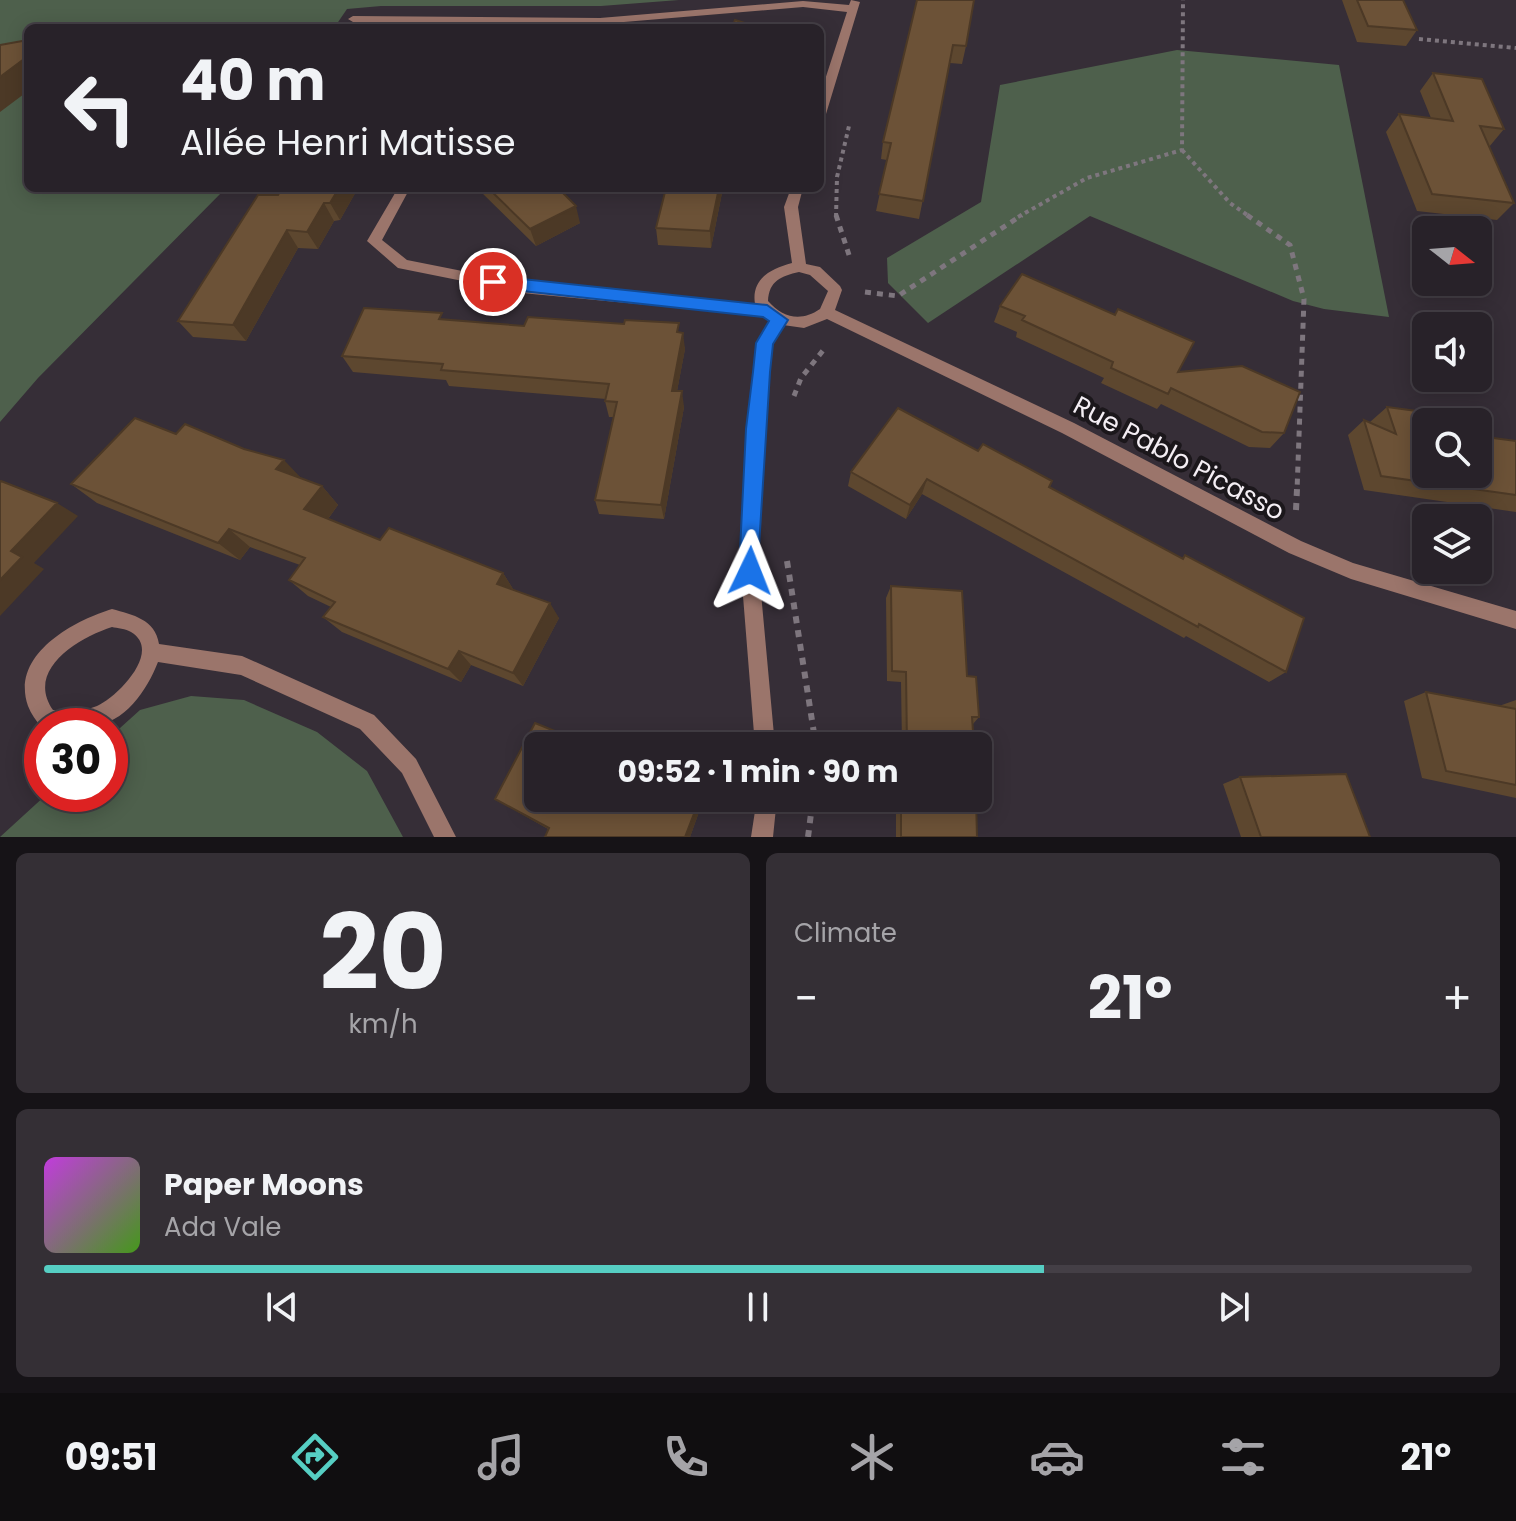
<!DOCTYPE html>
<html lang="en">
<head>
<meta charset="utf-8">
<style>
  body { margin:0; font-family:Poppins,sans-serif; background:#342f35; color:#f1f3f6; height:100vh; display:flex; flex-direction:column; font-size:30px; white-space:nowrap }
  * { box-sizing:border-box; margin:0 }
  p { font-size:26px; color:#a5a4a8 }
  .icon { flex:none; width:44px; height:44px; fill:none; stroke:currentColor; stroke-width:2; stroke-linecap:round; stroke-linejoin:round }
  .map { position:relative; height:837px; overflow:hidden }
  .side { display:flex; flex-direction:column; gap:16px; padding:16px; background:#161317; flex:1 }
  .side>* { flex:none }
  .hud { position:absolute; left:24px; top:24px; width:800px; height:168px; border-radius:12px; box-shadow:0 4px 20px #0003,0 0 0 2px #443f46; background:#282229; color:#f1f3f6; overflow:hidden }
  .needle { width:52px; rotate:107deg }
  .tools { position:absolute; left:1412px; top:216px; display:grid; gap:16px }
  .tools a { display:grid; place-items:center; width:80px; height:80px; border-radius:12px; background:#282229; box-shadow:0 4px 20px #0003,0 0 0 2px #443f46; font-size:40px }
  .speed { position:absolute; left:24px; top:708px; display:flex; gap:16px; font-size:40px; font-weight:700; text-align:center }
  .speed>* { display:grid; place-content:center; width:104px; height:104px; border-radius:50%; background:#282229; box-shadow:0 4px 20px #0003,0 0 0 2px #443f46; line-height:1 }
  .speed .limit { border:12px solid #d22; background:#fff; color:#111 }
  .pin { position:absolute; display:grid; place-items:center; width:68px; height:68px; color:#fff; margin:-34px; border:4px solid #fff; border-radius:50%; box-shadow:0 2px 8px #0007 }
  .me { position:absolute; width:88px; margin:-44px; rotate:2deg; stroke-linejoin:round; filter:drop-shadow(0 0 6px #0008) }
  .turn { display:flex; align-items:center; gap:28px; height:168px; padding:0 24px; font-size:36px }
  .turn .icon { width:104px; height:104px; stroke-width:2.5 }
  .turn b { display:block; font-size:56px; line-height:68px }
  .big { font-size:60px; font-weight:700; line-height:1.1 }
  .side .widget { flex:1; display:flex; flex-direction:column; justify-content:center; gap:12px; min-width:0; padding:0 28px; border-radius:12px; background:#342f35 }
  .side .dial { align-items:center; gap:0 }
  .dial b { font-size:104px; line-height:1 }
  .song { display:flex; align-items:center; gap:24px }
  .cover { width:96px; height:96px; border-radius:12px; background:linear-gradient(135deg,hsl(290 70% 55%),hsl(100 70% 35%)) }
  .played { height:8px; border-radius:4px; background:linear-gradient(90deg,#56cec3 70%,#443f46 70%) }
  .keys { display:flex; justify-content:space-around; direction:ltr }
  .heat { display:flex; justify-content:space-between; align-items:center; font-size:44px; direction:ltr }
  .side .tiles { flex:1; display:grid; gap:16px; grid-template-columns:1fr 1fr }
  .widget:last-child { grid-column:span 2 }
  .trip { position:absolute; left:524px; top:732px; width:468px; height:80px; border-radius:12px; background:#282229; box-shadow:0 4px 20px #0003,0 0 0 2px #443f46; font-weight:700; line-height:80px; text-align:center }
  .tabs { display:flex; height:128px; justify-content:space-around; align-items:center; background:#100e10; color:#a5a4a8 }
  .tabs .icon { width:56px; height:56px }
  .tabs .selected { color:#56cec3 }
  .tabs b { font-size:36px; color:#f1f3f6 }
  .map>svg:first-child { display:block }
  .green { fill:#4e604c }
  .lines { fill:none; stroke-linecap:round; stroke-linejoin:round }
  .path-far2 { stroke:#7e767e; stroke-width:4; stroke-dasharray:4 4; stroke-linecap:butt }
  .path-far1 { stroke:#7e767e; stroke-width:5; stroke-dasharray:6 6; stroke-linecap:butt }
  .path { stroke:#7e767e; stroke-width:6; stroke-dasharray:7 7; stroke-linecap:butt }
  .street { fill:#9b756b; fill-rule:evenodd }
  .wall { fill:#5d472f }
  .shaded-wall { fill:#4c3926 }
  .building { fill:#6c5237; stroke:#4c3926; stroke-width:2 }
  .route { fill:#1a73e8; stroke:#114b97; stroke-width:2 }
  .labels { text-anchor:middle; stroke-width:8; stroke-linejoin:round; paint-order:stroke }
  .street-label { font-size:26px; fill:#f4eef4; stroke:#1b171b }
</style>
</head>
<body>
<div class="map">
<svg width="1516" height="837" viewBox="0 0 1516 837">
  <rect width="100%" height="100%" fill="#362e37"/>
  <path class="green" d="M0,0H679L601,6H381L347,9L334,28H28V188H226L38,378L0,422Z
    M1177,50L1339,65L1389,317L1324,309L1293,301L1090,216L928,323L888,283L887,258L981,202L1000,85Z
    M191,696L244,700L317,732L367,771L403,837H0L47,794H110V737L140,710Z"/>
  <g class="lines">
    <path class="path-far2" d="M1419,39L1516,48
      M1182,150L1230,203L1250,217
      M836,217L837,177L849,126
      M1018,217L1087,178L1182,150L1183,0"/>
    <path class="path-far1" d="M836,215L850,258
      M1247,215L1290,245L1304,299L1297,491
      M865,292L898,296L1022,215
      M794,396L801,378L825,348"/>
    <path class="path" d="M1296,510L1297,489
      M787,561L816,746
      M808,837L813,798"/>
    <path class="street" d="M851,0L860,2L826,114L820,118V95L847,12L803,7L600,24L353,22L348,19L353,16L600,18L803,1L849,5Z
      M398,188H410L382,240L407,260L522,283L755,304C751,279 770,269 792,263L784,207L791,188H803L798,207L806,264L820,267L840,286L842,290L835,310L1074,423L1301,541L1353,563L1516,611V629L1351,579L1289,553L1062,433L827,319L804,328L783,325L772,344L763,429L759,571L775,746H755L741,571L747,429L757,343L771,320L765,316L522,293L398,268L367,241ZM799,272L810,275L828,291L820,309C801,322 783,318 768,301C769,281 781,276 799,272Z
      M112,609C133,615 155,619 159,644L242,656L374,715L416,759L456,837H434L402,773L360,729L241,675L158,662C147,690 125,724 91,726C75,727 55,724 41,727C36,720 31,714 28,706C10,655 73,621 112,609ZM112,627C117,628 126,629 131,632C163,651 117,697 97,706C83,712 69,711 53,710C25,670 78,638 112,627Z
      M757,798H777L773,837H751Z"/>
  </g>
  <path class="wall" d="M917,0L966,46L962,64L950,63L919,219L876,211L887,160L881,159L883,142Z
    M1342,0H1403L1417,30L1406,46L1357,42Z
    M1433,73L1504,129L1489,147L1514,203L1497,220L1417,211L1386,132L1399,114L1431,118L1420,91Z
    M282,188H358L340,220L334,221L318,249L298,248L246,341L193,337L178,321Z
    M477,188H558L580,223L536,246Z
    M723,188L711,248L658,245L656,228Z
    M1000,306L1178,372L1284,433L1270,448L1249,447L1161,404L1157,409L1101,383L1104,378L1016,337L1017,332L994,322Z
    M445,320L524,326L680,332L685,349L677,391L684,407L664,519L599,514L595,500L614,417H609L605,401L606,399L449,386L446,380L353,372L342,356Z
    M1387,407L1426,474L1516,441V512L1364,490L1348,435L1364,420L1371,423L1370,422Z
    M176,434L322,486L338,505L328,519L380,540L503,573L513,589L559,618L523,686L471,665L461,682L342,632L323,617L331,607L308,596L289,580L300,565L250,547L240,560L97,503L71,484Z
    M978,451L1049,487L1182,558L1185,555L1286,672L1269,682L1186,636L1184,638L922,494L906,519L848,486L851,472Z
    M891,586L967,676L979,717L973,724L974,746H902L901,682L887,681L886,598Z
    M1426,692L1499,706L1516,700V798L1422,778L1404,701Z
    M589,745L631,746L538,798H704L690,837L548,829L495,799Z
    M1240,777L1370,837H1241L1223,784Z
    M902,798H976L977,837H896V805Z"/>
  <path class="shaded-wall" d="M28,56V91L0,112V77Z
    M339,188H358L340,220L330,203Z
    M719,188H723L711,248L710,231Z
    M324,203L334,221L318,249L307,232Z
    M576,206L580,223L536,246L530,229Z
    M287,230L298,248L246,341L233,325Z
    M683,333L685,349L674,407L672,391Z
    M682,391L684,407L664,519L661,505Z
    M284,460L302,479L276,469Z
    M927,479L922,494L906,519L910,505Z
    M322,486L338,505L322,527L304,509Z
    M57,503L78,516L34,563L44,569L0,616V580L11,551Z
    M229,529L250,547L240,560L218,543Z
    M503,573L513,589L497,584Z
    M550,603L559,618L523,686L513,673Z
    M459,651L471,665L461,682L448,669Z
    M700,798H704L690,837H685Z"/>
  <path class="building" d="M917,0H974L966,46L953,45L923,201L879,194L891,143L883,142Z
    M1357,0H1403L1417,30L1368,26Z
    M735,20L751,25L750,28H732Z
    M28,40V56L0,77V45Z
    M1433,73L1482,79L1504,129L1480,126L1514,203L1432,194L1399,114L1453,121Z
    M282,188H339L330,203H324L307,232L287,230L233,325L178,321L258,195H278Z
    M488,188H558L576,206L530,229Z
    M666,188H719L710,231L656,228Z
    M1022,274L1115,315L1118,309L1194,342L1178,372L1242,366L1300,392L1284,433L1262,432L1171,388L1168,394L1111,368L1113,362L1022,320L1025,316L1000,306Z
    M364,308L442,313L439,319L524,326L528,317L624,324L625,320L679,323L677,332L683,333L672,391H682L661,505L595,500L617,402L605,401L609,384L441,370L443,364L342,356Z
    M1387,407L1461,417L1463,422H1426V474H1478V436L1516,441V495L1381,476L1364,420L1396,434Z
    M898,408L978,451L983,444L1052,481L1049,487L1183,559L1185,555L1304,618L1286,672L1199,624L1198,627L927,479L910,505L851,472Z
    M135,418L176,434L185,424L244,449L284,460L276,469L322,486L304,509L380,540L389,528L503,573L497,584L550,603L513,673L459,651L448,669L323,617L335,602L289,580L305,558L229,529L218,543L71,484Z
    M1,481L57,503L11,551L22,557L0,580V483Z
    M891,586L962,591L967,676L976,677L979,717H972L974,746H907L906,672L892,671Z
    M1426,692L1516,709V785L1446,771Z
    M535,723L589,745L597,731L631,746H538V798H700L685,837H545L549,828L495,799Z
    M1346,774L1370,837H1261L1240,777Z
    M907,798H976L977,837H901V799H907Z"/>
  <path class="route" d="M493,276L767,305L788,320L773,344L770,372L757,578L750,581L742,578L739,571L746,429L753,372L756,343L769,321L763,317L493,288L485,282Z"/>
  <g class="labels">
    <g class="street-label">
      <text transform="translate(1179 458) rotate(28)" y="9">Rue Pablo Picasso</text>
    </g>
  </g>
</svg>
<div class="tools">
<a><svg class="needle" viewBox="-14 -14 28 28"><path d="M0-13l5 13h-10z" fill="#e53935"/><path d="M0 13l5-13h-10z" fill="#a5a4a8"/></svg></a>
<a><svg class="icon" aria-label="sound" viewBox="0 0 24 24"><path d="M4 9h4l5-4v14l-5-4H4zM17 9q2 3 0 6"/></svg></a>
<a><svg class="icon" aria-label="search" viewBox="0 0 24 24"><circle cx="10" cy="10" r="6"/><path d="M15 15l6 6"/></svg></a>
<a><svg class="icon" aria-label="layers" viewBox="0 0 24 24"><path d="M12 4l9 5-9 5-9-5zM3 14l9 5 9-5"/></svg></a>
</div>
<div class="speed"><div class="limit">30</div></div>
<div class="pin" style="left:493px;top:282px;background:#d93025"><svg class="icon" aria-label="arrive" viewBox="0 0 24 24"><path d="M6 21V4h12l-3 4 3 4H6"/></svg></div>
<svg class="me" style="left:750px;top:571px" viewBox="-20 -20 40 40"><path d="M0-17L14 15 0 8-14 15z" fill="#1a73e8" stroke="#fff" stroke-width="4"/></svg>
<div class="trip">09:52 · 1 min · 90 m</div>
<div class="hud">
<div class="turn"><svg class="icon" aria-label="left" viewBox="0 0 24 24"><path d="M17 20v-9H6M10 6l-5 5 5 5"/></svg><div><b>40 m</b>Allée Henri Matisse</div></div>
</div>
</div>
<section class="side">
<div class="tiles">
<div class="widget dial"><b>20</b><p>km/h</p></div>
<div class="widget"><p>Climate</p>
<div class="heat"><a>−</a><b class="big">21°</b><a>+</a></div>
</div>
<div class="widget">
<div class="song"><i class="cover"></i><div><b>Paper Moons</b><p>Ada Vale</p></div></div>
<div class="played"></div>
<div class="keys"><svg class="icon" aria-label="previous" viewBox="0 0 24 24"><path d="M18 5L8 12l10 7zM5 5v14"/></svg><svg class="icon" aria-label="pause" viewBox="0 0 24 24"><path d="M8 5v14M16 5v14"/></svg><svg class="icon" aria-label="next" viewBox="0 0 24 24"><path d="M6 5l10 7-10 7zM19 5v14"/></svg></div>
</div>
</div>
</section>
<nav class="tabs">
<b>09:51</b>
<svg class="icon selected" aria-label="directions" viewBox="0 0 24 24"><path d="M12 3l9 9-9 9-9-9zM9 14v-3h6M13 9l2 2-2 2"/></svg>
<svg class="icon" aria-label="music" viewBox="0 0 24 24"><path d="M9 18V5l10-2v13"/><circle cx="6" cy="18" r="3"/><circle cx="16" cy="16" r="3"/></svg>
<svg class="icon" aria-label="phone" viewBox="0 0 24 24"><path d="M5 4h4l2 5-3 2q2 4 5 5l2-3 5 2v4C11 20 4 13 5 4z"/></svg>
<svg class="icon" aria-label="climate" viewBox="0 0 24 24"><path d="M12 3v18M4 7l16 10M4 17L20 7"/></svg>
<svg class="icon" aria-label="car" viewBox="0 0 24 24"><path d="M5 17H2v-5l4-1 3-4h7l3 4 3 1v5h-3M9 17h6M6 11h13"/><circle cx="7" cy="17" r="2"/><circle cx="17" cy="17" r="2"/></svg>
<svg class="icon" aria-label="filters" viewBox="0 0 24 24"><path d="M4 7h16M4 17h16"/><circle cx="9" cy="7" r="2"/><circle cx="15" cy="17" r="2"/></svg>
<b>21°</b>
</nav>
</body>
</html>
